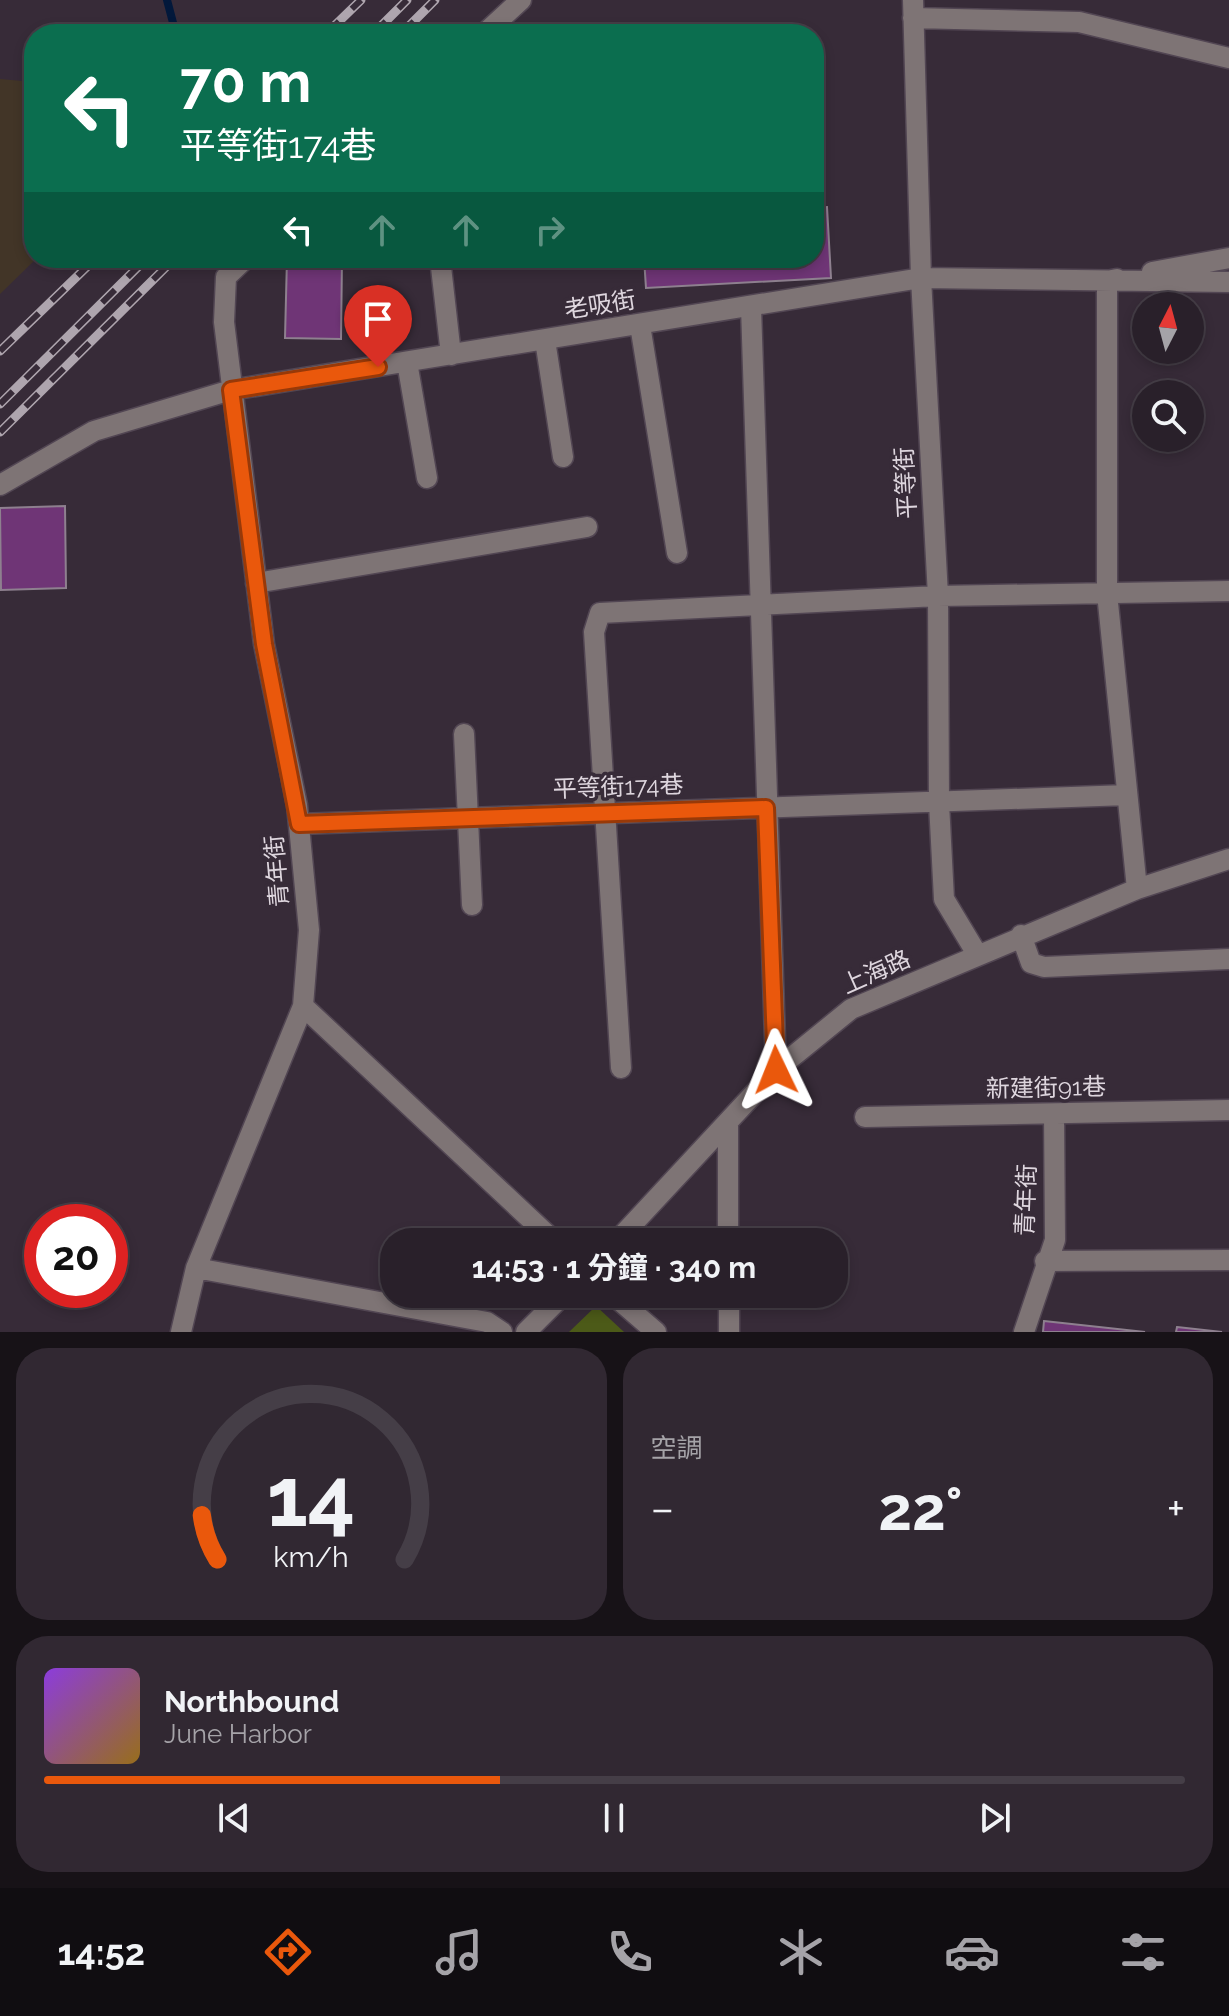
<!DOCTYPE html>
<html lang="zh-TW">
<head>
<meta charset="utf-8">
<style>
  body { margin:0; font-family:Raleway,"Noto Sans TC",sans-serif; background:#312832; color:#f1f3f6; height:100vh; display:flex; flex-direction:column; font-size:30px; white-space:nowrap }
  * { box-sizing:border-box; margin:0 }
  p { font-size:26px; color:#a5a3a8 }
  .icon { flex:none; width:44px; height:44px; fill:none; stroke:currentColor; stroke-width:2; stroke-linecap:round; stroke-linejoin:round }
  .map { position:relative; height:1332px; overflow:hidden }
  .drawer { display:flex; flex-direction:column; gap:16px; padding:16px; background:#171217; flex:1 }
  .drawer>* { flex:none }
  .hud { position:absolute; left:24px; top:24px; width:800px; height:244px; border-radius:32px; box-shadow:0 4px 12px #0003,0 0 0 2px #453e47; background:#0b6e4f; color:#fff; overflow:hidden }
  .needle { width:52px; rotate:6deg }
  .fabs { position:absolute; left:1132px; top:292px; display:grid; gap:16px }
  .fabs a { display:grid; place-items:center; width:72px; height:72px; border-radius:50%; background:#29202a; box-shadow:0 4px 12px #0003,0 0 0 2px #453e47; font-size:40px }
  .speed { position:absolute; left:24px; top:1204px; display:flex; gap:16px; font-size:40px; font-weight:700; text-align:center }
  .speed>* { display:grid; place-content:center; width:104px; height:104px; border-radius:50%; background:#29202a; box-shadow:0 4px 12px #0003,0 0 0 2px #453e47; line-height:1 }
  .speed .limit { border:12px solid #d22; background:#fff; color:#111 }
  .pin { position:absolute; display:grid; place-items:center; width:68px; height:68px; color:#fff; margin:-82px -34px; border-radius:50% 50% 50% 0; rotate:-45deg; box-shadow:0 0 8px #0007 }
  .pin .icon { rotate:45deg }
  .me { position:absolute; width:88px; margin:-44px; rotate:358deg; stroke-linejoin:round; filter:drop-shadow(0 0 6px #0008) }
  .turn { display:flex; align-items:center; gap:28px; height:168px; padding:0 24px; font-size:36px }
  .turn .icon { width:104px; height:104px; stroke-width:2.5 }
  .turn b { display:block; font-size:56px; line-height:68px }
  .lanes { display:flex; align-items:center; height:76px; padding:0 24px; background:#0003; justify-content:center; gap:40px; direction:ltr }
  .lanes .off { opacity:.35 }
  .big { font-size:60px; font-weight:700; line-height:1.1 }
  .drawer .widget { flex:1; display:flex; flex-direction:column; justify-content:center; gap:12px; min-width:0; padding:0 28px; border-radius:32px; background:#312832 }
  .drawer .dial { align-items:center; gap:0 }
  .dial svg { height:208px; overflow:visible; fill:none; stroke:#453e47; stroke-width:7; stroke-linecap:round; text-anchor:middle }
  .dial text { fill:#f1f3f6; stroke:none }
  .song { display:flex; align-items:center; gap:24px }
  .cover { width:96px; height:96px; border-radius:12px; background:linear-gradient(135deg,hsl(270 70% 55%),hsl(40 70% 35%)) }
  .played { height:8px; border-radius:4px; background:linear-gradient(90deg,#ea580c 40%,#453e47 40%) }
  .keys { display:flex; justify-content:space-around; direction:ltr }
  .heat { display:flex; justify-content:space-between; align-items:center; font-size:44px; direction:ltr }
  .drawer .tiles { flex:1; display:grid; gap:16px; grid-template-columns:1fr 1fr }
  .widget:last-child { grid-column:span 2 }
  .trip { position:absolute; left:380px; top:1228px; width:468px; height:80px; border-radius:32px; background:#29202a; box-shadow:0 4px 12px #0003,0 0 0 2px #453e47; font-weight:700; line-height:80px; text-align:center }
  .menu { display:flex; height:128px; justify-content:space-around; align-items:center; background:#100d11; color:#a5a3a8 }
  .menu .icon { width:56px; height:56px }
  .menu .on { color:#ea580c }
  .menu b { font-size:36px; color:#f1f3f6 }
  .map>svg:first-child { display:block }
  .commercial { fill:#423527 }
  .green { fill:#4c5a18 }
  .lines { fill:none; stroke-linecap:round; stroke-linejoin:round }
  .stream { stroke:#02183b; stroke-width:8 }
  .building { fill:#6f3576; stroke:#8e808f; stroke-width:2 }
  .minor-casing { stroke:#524653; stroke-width:23 }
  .minor { stroke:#7e7475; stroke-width:20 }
  .rail-casing { stroke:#aea5ae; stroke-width:9 }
  .rail { stroke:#372b38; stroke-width:6; stroke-dasharray:18; stroke-linecap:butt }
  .route-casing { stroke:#983908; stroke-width:20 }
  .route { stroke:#ea580c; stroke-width:14 }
  .labels { text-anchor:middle; stroke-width:7; stroke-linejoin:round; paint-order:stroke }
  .street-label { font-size:24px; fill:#ded6de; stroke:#372b38 }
</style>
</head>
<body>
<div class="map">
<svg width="1229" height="1332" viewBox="0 0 1229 1332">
  <rect width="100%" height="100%" fill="#372b38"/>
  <path class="commercial" d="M0,79L34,82V258H37L0,294Z"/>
  <path class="green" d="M596,1306L624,1332H569Z"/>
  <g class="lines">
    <path class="stream" d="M167,0L176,34"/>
  </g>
  <path class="building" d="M827,207L831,278L646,288L644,258H814V208Z
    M287,258H342L341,339L285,338Z
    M65,506L66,588L1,590L0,508Z
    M1044,1321L1145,1332H1043Z
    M1177,1327L1222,1332H1176Z"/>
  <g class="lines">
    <g class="minor-casing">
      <path id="minor" d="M913,0L921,278L938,596L939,803L944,899L977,954
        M913,18L1079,22L1229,58
        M484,34L521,0
        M246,258L226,277L224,322L264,644L297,805L309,930L303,1006L555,1242
        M440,258L451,355
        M1152,272L1229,258
        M1117,279L1107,281V593L1137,889
        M751,307L776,1070
        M640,325L677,553
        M545,340L563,457
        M407,362L427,478
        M0,485L94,431L231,390L921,278L1229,282
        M256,583L587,527
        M464,734L472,905
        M299,824L1127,795
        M1021,935L1031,963L1044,967L1229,959
        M621,1068L594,632L600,613L938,596L1229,591
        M865,1117L1229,1110
        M728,1126V1242
        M616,1242L776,1070L851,1009L1137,889L1229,859
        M1045,1261L1229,1260
        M196,1268L487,1322L502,1332
        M612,1294L656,1332
        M729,1294V1332
        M181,1332L196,1268L303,1006
        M526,1332L564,1294
        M1024,1332L1055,1240L1054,1114"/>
    </g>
    <use href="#minor" class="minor"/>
    <g class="rail-casing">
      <path id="rail" d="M326,34L361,0
        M373,34L407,0
        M401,34L435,0
        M0,351L96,258
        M0,404L147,258
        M0,432L175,258"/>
    </g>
    <use href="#rail" class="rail"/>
  </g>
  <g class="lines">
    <g class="route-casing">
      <path id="route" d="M378,367L231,390L264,644L299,824L766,808L776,1070"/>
    </g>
    <use href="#route" class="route"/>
  </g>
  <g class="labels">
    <g class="street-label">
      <text transform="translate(600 305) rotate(-9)" y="8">老吸街</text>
      <text transform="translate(906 483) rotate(-93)" y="8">平等街</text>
      <text transform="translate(618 787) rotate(-2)" y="8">平等街174巷</text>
      <text transform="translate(277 871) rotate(-95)" y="8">青年街</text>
      <text transform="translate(876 972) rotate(-24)" y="8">上海路</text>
      <text transform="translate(1046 1088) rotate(-1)" y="8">新建街91巷</text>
      <text transform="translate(1026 1200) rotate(-88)" y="8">青年街</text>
    </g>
  </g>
</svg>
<div class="fabs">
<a><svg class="needle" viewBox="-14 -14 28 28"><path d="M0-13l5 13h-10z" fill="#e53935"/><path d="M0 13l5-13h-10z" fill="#a5a3a8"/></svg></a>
<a><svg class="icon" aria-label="search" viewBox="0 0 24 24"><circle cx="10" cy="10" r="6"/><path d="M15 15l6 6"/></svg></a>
</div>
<div class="speed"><div class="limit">20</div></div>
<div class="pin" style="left:378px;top:367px;background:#d93025"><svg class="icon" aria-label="arrive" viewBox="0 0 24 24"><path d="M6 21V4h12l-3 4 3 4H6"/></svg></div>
<svg class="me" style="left:776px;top:1070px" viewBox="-20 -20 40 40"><path d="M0-17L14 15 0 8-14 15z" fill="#ea580c" stroke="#fff" stroke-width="4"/></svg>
<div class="trip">14:53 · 1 分鐘 · 340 m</div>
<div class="hud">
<div class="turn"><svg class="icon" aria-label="left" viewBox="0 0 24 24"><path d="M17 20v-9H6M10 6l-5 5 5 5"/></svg><div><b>70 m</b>平等街174巷</div></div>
<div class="lanes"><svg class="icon" aria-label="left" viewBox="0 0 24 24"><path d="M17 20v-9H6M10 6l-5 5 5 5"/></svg><svg class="icon off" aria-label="ahead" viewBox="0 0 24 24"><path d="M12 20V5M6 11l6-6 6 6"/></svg><svg class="icon off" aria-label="ahead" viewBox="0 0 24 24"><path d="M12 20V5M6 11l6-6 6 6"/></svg><svg class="icon off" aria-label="right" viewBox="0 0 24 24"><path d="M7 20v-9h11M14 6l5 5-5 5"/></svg></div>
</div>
</div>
<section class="drawer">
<div class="tiles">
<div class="widget dial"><svg viewBox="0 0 100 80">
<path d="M14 69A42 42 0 1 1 86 69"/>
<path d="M14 69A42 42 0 0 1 8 52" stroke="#ea580c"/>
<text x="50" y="56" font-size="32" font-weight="700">14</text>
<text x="50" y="72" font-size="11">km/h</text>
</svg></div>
<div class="widget"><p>空調</p>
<div class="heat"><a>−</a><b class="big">22°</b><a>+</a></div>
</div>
<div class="widget">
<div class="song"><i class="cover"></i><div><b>Northbound</b><p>June Harbor</p></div></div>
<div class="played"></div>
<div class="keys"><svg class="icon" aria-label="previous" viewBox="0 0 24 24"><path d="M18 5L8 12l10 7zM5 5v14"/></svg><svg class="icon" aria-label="pause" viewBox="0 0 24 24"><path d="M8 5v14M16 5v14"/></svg><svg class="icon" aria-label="next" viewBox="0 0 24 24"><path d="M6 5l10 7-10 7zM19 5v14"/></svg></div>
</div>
</div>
</section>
<nav class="menu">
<b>14:52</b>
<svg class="icon on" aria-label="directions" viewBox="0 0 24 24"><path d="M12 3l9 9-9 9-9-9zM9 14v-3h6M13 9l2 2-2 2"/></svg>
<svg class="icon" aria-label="music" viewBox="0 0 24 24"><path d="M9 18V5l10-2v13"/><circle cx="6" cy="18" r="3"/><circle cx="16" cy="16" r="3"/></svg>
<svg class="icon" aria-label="phone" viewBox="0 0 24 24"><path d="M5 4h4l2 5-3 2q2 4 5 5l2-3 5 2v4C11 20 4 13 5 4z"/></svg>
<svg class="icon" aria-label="climate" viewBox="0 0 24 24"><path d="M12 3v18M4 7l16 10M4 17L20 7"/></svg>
<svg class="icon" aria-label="car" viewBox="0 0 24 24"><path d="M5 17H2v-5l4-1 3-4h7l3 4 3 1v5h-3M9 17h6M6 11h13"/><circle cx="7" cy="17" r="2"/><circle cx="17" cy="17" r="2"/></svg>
<svg class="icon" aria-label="filters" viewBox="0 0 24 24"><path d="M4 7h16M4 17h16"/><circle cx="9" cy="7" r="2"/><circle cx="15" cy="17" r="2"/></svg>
</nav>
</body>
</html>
